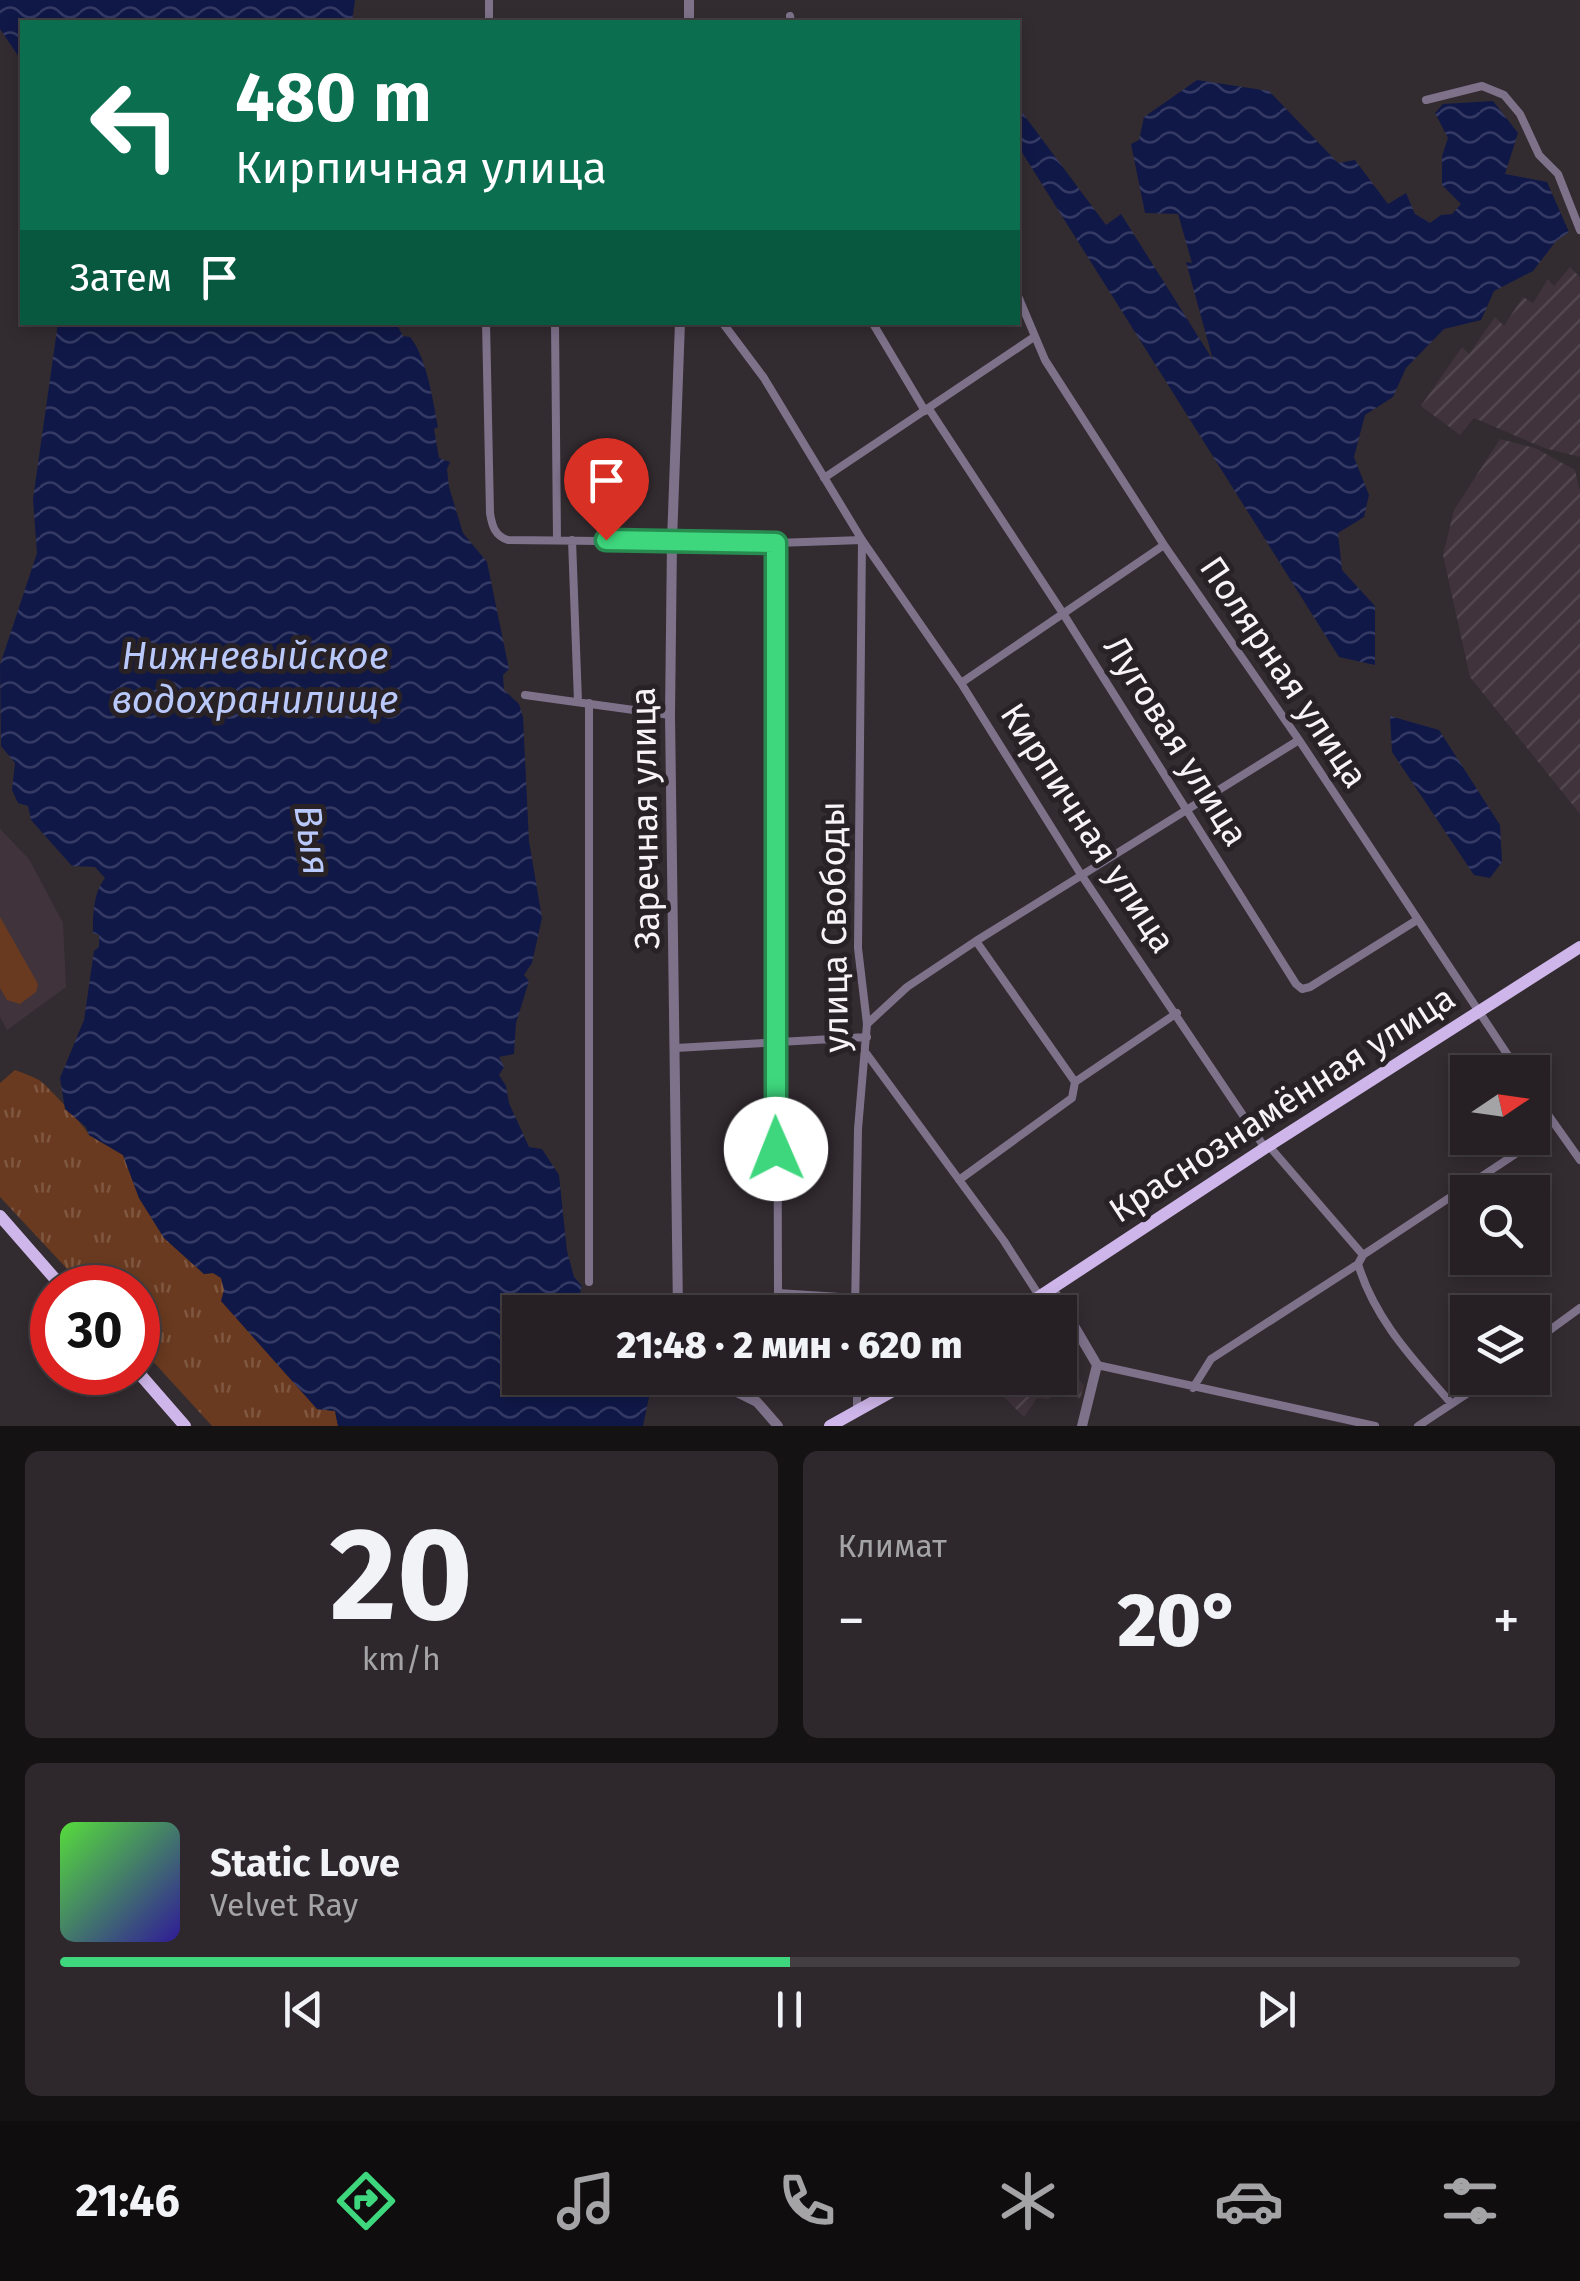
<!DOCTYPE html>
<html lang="ru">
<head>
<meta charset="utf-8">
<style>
  body { margin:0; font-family:"Fira Sans",sans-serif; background:#2e282c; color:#f1f3f6; height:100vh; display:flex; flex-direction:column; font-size:38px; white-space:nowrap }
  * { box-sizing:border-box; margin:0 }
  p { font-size:32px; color:#a4a3a6 }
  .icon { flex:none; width:55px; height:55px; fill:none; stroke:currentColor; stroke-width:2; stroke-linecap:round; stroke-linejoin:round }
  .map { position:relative; height:1426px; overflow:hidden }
  .panel { display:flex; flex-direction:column; gap:25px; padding:25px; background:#151214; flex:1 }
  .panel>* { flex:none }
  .banner { position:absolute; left:20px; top:20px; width:1000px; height:305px; border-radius:0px; box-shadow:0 5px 15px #0003,0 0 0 2px #423e41; background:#0b6e4f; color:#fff; overflow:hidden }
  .needle { width:65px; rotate:77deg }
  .tools { position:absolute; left:1450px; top:1055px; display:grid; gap:20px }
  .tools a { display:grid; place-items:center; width:100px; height:100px; border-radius:0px; background:#262024; box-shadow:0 5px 15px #0003,0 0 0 2px #423e41; font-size:50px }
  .speed { position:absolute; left:30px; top:1265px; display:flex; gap:20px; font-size:50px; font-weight:700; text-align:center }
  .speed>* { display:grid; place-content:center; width:130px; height:130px; border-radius:50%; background:#262024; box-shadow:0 5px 15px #0003,0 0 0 2px #423e41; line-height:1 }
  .speed .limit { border:15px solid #d22; background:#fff; color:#111 }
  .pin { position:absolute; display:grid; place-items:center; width:85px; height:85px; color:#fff; margin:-102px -42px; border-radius:50% 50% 50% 0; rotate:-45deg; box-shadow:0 0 10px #0007 }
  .pin .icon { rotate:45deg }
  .me { position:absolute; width:110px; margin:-55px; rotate:359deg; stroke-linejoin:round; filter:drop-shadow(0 0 8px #0008) }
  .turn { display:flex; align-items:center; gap:35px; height:210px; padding:0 50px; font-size:45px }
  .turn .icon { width:130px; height:130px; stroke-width:2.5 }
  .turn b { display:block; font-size:70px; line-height:85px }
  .then { display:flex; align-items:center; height:95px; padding:0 50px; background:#0003; gap:20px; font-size:38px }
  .big { font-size:75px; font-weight:800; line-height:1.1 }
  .panel .tile { flex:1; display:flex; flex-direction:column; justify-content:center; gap:15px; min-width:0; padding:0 35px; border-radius:15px; background:#2e282c }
  .panel .dial { align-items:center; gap:0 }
  .dial b { font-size:130px; line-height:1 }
  .song { display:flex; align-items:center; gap:30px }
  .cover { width:120px; height:120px; border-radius:15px; background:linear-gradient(135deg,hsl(110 70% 55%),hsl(250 70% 35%)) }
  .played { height:10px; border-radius:5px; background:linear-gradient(90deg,#3ed77d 50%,#423e41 50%) }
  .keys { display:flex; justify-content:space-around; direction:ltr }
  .heat { display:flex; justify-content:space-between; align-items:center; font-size:55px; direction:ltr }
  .panel .tiles { flex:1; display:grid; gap:25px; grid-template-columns:1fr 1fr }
  .tile:last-child { grid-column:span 2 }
  .trip { position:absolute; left:502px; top:1295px; width:575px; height:100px; border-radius:0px; background:#262024; box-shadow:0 5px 15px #0003,0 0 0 2px #423e41; font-weight:800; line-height:100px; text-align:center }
  .dock { display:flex; height:160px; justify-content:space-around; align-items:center; background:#0f0d0e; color:#a4a3a6 }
  .dock .icon { width:70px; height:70px }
  .dock .active { color:#3ed77d }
  .dock b { font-size:45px; color:#f1f3f6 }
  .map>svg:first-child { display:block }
  .built { fill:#40333b }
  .industrial { fill:url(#industrial-furrows) }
  .park { fill:url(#park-tufts) }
  .pitch { fill:#693a1f }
  .water { fill:url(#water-waves) }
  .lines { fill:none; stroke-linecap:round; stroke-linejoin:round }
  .minor { stroke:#7e728b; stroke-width:8 }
  .tertiary { stroke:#7e728b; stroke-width:10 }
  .primary { stroke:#ceb6ea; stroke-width:12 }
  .route-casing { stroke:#288c51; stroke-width:25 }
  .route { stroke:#3ed77d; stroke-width:18 }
  .labels { text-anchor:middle; stroke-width:10; stroke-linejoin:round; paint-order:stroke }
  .street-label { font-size:35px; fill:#f7f3f6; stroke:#282226 }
  .water-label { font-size:38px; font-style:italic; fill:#b9c9fb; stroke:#282226 }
</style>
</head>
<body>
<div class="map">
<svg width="1580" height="1426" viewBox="0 0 1580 1426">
  <defs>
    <pattern id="industrial-furrows" width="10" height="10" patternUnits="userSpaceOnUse" patternTransform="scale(2.5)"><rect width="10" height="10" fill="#40333b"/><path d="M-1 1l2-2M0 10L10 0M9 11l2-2" fill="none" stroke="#53474e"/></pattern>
    <pattern id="park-tufts" width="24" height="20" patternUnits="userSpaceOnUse" patternTransform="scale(2.5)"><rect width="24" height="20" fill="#693a1f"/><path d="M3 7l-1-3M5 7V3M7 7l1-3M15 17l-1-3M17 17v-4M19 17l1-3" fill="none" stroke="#7f5740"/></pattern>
    <pattern id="water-waves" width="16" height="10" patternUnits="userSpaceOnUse" patternTransform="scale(2.5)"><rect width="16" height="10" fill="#101848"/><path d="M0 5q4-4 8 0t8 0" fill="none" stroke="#343a63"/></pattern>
  </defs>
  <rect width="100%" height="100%" fill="#322b30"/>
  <path class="built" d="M0,829L29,859L63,923L66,987L7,1030L0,1017Z"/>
  <path class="industrial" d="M1570,267L1580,277V457L1544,448L1474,418L1460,435L1421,406L1462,347L1469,354L1495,317L1504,326L1523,297L1533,303L1548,279L1554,286Z
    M1500,439L1535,448L1575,470L1580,491V814L1470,677L1443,555L1454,510Z
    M1060,1352L1084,1386L1080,1399L1065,1389L1048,1399L1037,1398L1024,1417L985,1378H1060Z"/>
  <path class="park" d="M15,1070C23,1073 32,1076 39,1080C46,1084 87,1129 89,1135L123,1155L139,1198L164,1238L204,1274L213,1273L221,1278C227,1302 249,1338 270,1352L317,1409L335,1411L338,1426H212L138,1345V1288L84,1287L0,1197V1083Z"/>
  <path class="pitch" d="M0,917L38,984L36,992L20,1004L7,1000L0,988Z"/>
  <path class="water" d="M0,0H355L352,22H22V69L19,57L0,29Z
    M1197,80L1269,91L1338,163L1355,160L1388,204L1406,193L1415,214L1430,223L1441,215L1452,214L1461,204L1442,185V156L1448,138L1435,113L1443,104L1493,101L1518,133L1505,174L1547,182L1569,232L1556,241L1533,271L1494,291L1481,320L1444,329L1406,368L1393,397L1365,415L1354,457L1369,495L1364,517L1338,533L1342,570L1375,606V665L1339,657L1018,146V107L1106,225L1121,214L1213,360L1186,262L1192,263L1178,214L1145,213L1131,144L1139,140L1144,117Z
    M396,323L403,336L410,337C427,358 433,401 438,427L434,429L439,458L450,462L447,469L449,487L463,533L487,562L509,669L503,675L504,690L519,704L523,717L529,841L542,918L532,963L524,975L529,981L516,1023L514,1054L499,1057L504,1067L499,1075L506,1086L509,1103L529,1147L542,1149L559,1175L567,1251L574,1277L582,1286L580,1293L590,1299L594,1296L600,1303L638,1312H520V1378H653L643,1426H338L335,1411L317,1409L221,1301L224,1290L221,1278L213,1273L204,1274L164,1238L139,1198L123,1155L89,1135L86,1127L65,1109L60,1078L84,1020L94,951L99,947V935L93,933C93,914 93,894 105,878L95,867L72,866L31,820L28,806L18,803L12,790L15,763L1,746L0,665L37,553L33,499L58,323Z
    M1390,716L1439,730L1500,825L1502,862L1490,878L1474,875L1392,752Z"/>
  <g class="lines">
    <path class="minor" d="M489,0V22
      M790,16L791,22
      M1426,100L1482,86L1504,95L1520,114L1539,155L1558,174L1580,230
      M1018,296L1045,360L1164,545L1299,740L1519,1072
      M486,322L490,513C492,526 495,536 508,540L776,543L862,540L858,948L867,1024L858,1129L855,1312
      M555,322L557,540
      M722,322L764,378L862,540L961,683L1080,873L1265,1148
      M872,322L925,411
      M929,409L1064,615L1296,984L1302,989L1310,987L1417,920
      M824,478L1034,337
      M572,540L578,702
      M776,543L778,1293L855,1298
      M961,683L1164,545
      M525,695L670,715
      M589,703V1282
      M976,941L1075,1082
      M867,1024L907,987L976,941L1299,740
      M676,1048L867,1037
      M866,1053L1004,1241L1040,1297
      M1532,1092L1580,1160
      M1269,1146L1363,1255
      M959,1180L1072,1098L1075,1082L1177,1013
      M1358,1264C1375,1320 1413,1359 1451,1403
      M1532,1343L1580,1308
      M1097,1365L1375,1426
      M857,1378V1412
      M1193,1388L1211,1359L1358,1264L1363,1255L1520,1151
      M1418,1426L1491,1378"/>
    <path class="tertiary" d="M689,22V0
      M1053,1290L1097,1365L1082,1426
      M678,1312L670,715L672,541L680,322
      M709,1378L757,1402L778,1426"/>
    <path class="primary" d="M0,1216L63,1288
      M1016,1312L1265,1148L1580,947
      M138,1372L185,1426
      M830,1426L916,1378"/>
  </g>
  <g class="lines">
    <g class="route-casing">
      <path id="route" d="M606,540L776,543V1149"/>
    </g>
    <use href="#route" class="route"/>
  </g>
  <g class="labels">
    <g class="street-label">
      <text transform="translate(1284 672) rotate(56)" y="12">Полярная улица</text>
      <text transform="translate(1176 741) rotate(58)" y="12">Луговая улица</text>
      <text transform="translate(645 818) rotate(-91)" y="12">Заречная улица</text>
      <text transform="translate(1088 828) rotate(57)" y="12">Кирпичная улица</text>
      <text transform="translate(834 927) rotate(-91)" y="12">улица Свободы</text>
      <text transform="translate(1282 1104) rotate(-33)" y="12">Краснознамённая улица</text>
    </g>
    <g class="water-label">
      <text x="255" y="669">Нижневыйское<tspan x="255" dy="44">водохранилище</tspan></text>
      <text transform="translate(312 840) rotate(82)" y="13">Выя</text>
    </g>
  </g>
</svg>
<div class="tools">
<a><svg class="needle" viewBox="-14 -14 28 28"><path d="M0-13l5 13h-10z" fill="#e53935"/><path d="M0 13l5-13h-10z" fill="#a4a3a6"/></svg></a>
<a><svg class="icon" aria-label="search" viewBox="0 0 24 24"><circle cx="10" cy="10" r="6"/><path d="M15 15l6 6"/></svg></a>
<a><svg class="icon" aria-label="layers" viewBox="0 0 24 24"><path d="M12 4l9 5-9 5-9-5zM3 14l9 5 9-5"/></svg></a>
</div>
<div class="speed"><div class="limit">30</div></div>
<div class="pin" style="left:606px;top:540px;background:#d93025"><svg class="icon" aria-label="arrive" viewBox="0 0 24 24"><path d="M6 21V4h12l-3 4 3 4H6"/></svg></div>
<svg class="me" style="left:776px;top:1149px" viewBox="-20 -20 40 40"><circle r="19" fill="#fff"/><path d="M0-13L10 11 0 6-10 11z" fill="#3ed77d"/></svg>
<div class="trip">21:48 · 2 мин · 620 m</div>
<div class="banner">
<div class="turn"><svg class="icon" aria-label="left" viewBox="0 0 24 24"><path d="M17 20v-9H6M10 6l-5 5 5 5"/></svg><div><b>480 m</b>Кирпичная улица</div></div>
<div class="then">Затем<svg class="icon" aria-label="arrive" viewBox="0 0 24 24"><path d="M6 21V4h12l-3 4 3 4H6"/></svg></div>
</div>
</div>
<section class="panel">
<div class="tiles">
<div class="tile dial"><b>20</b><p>km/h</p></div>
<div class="tile"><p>Климат</p>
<div class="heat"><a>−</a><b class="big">20°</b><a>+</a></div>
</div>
<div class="tile">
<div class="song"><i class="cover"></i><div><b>Static Love</b><p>Velvet Ray</p></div></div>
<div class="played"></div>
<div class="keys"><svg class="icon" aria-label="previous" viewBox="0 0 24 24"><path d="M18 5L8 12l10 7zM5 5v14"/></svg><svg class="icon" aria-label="pause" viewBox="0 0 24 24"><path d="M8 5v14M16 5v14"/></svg><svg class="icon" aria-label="next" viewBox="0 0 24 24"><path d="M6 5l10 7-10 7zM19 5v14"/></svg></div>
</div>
</div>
</section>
<nav class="dock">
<b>21:46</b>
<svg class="icon active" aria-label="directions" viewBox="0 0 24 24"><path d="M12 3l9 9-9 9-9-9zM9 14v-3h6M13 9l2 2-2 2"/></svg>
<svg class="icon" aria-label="music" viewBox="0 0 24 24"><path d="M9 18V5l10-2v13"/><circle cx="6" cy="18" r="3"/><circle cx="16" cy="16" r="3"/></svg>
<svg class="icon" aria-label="phone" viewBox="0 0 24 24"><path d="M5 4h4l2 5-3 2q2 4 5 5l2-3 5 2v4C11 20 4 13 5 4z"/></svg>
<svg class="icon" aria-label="climate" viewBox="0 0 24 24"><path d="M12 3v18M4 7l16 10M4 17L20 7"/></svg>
<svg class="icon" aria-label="car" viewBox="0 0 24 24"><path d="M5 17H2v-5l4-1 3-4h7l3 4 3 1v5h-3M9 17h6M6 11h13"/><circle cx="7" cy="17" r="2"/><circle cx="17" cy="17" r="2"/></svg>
<svg class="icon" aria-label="filters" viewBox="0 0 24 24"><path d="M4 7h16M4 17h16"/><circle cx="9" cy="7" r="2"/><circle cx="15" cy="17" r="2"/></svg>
</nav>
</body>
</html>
